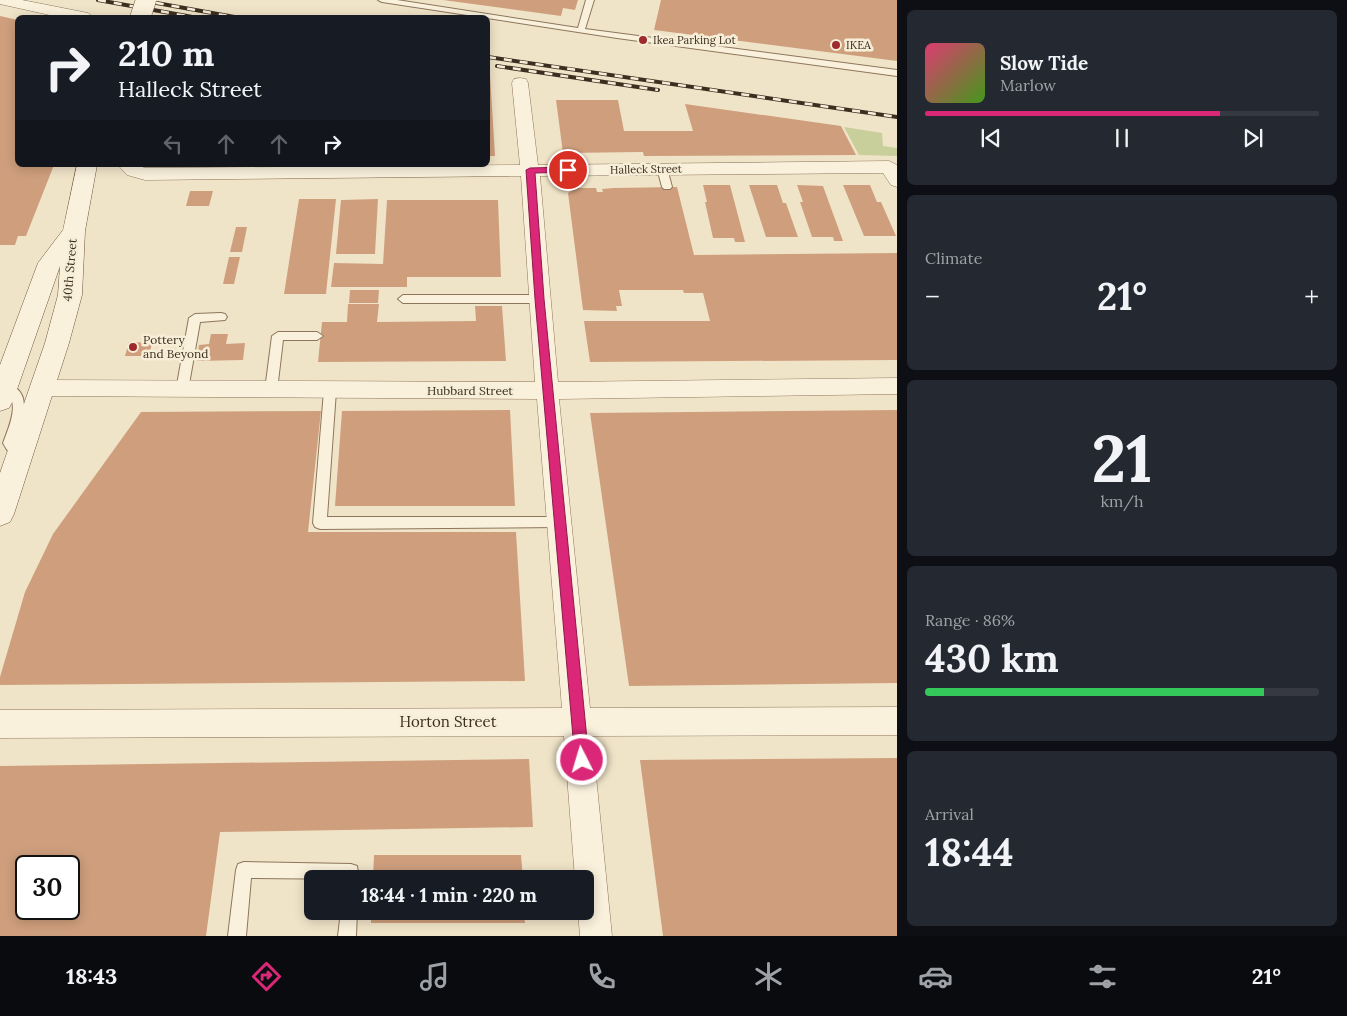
<!DOCTYPE html>
<html lang="en">
<head>
<meta charset="utf-8">
<style>
  body { margin:0; font-family:Lora,serif; background:#242831; color:#f1f3f6; height:100vh; display:flex; flex-direction:column; font-size:19px; white-space:nowrap }
  * { box-sizing:border-box; margin:0 }
  p { font-size:16px; color:#9ea1a6 }
  .icon { flex:none; width:28px; height:28px; fill:none; stroke:currentColor; stroke-width:2; stroke-linecap:round; stroke-linejoin:round }
  .map { position:relative; flex:1; overflow:hidden }
  .drawer { display:flex; flex-direction:column; gap:10px; padding:10px; background:#0d0f14; width:450px }
  .drawer>* { flex:none }
  .hud { position:absolute; left:15px; top:15px; width:475px; height:152px; border-radius:8px; box-shadow:0 2px 12px #0003; background:#171b24; color:#f1f3f6; overflow:hidden }
  .speed { position:absolute; left:15px; top:855px; display:flex; gap:10px; font-size:25px; font-weight:700; text-align:center }
  .speed>* { display:grid; place-content:center; width:65px; height:65px; border-radius:50%; background:#171b24; box-shadow:0 2px 12px #0003; line-height:1 }
  .speed .limit { border:2px solid #111; border-radius:8px; background:#fff; color:#111 }
  .pin { position:absolute; display:grid; place-items:center; width:42px; height:42px; color:#fff; margin:-21px; border:2px solid #fff; border-radius:50%; box-shadow:0 1px 5px #0007 }
  .me { position:absolute; width:55px; margin:-28px; rotate:355deg; stroke-linejoin:round; filter:drop-shadow(0 0 4px #0008) }
  .turn { display:flex; align-items:center; gap:18px; height:105px; padding:0 20px; font-size:22px }
  .turn .icon { width:65px; height:65px; stroke-width:2.5 }
  .turn b { display:block; font-size:35px; line-height:42px }
  .lanes { display:flex; align-items:center; height:48px; padding:0 20px; background:#0003; justify-content:center; gap:25px; direction:ltr }
  .lanes .off { opacity:.35 }
  .big { font-size:38px; font-weight:700; line-height:1.1 }
  .drawer .widget { flex:1; display:flex; flex-direction:column; justify-content:center; gap:8px; min-width:0; padding:0 18px; border-radius:8px; background:#242831 }
  .drawer .dial { align-items:center; gap:0 }
  .dial b { font-size:65px; line-height:1 }
  .song { display:flex; align-items:center; gap:15px }
  .cover { width:60px; height:60px; border-radius:8px; background:linear-gradient(135deg,hsl(340 70% 55%),hsl(100 70% 35%)) }
  .played { height:5px; border-radius:2px; background:linear-gradient(90deg,#db2777 75%,#363941 75%) }
  .keys { display:flex; justify-content:space-around; direction:ltr }
  .heat { display:flex; justify-content:space-between; align-items:center; font-size:28px; direction:ltr }
  .charge { height:8px; border-radius:4px; background:linear-gradient(90deg,#34c759 86%,#363941 0) }
  .trip { position:absolute; left:304px; top:870px; width:290px; height:50px; border-radius:8px; background:#171b24; box-shadow:0 2px 12px #0003; font-weight:700; line-height:50px; text-align:center }
  .tabs { display:flex; height:80px; justify-content:space-around; align-items:center; background:#090b0e; color:#9ea1a6 }
  .tabs .icon { width:35px; height:35px }
  .tabs .selected { color:#db2777 }
  .tabs b { font-size:22px; color:#f1f3f6 }
  main { display:flex; flex:1; min-height:0 }
  .map>svg:first-child { display:block }
  .green { fill:#c9cf9b }
  .building { fill:#cf9f7d; fill-rule:evenodd }
  .lines { fill:none; stroke-linecap:round; stroke-linejoin:round }
  .service-casing { stroke:#8d765c; stroke-width:2 }
  .minor-casing { stroke:#8d765c; stroke-width:1 }
  .secondary-casing { stroke:#6f573f; stroke-width:1 }
  .service { fill:#faf1dc; fill-rule:evenodd }
  .minor { fill:#faf1dc; fill-rule:evenodd }
  .secondary { fill:#faf1dc; fill-rule:evenodd }
  .rail-casing { stroke:#3d2e20; stroke-width:4 }
  .rail { stroke:#f7eed8; stroke-width:2.5; stroke-dasharray:8; stroke-linecap:butt }
  .secondary-bridge-casing { stroke:#6f573f; stroke-width:21; stroke-linecap:butt }
  .secondary-bridge { stroke:#faf1dc; stroke-width:20 }
  .route { fill:#db2777; stroke:#8e194d }
  .poi-dot { fill:#9e2a2b; stroke:#f7eed8; stroke-width:2 }
  .labels { text-anchor:middle; stroke-width:5; stroke-linejoin:round; paint-order:stroke }
  .far-poi-label { font-size:11px; fill:#3d2e20; stroke:#f7eed8; text-anchor:start }
  .far-street-label { font-size:11px; fill:#3d2e20; stroke:#f7eed8 }
  .street-label { font-size:12px; fill:#3d2e20; stroke:#f7eed8 }
  .poi-label { font-size:12px; fill:#3d2e20; stroke:#f7eed8; text-anchor:start }
  .near-street-label { font-size:15px; fill:#3d2e20; stroke:#f7eed8 }
</style>
</head>
<body>
<main>
<div class="map">
<svg width="897" height="936" viewBox="0 0 897 936">
  <rect width="100%" height="100%" fill="#f0e4c8"/>
  <path class="green" d="M844,127L882,133L883,146L897,148V156L859,155Z"/>
  <path class="building" d="M443,0H578L575,10L563,8L561,16Z
    M661,0H897V61L654,30Z
    M0,16L18,20V165H54L26,236H18L15,245H0Z
    M488,75H490L495,156H488Z
    M556,100H618L624,131H693L685,104L841,126L856,155L644,156L643,152L563,153Z
    M703,185H730L745,242H735L734,238H713L705,202H707Z
    M749,185H777L783,203H786L798,237H766Z
    M797,185L823,186L843,241H834L833,237H812L800,202H803Z
    M843,185H870L877,202H881L896,236H864Z
    M677,187L694,255L897,253V360L590,362L584,321H710L703,293H684L683,290H619L622,306H616L617,311L583,310L568,193L576,188H596L597,192H603L602,189L614,188Z
    M190,191H213L209,206H186Z
    M299,199H336L326,294H284Z
    M378,199L375,254H336L341,200Z
    M387,200H498L501,277H407V287H331L334,263L383,264Z
    M236,227H247L242,252H230Z
    M229,257H240L234,284H223Z
    M350,290H379L378,303H349Z
    M348,304H379L377,322L476,321L475,306H502L506,361L318,362L322,322H347Z
    M211,334H228L226,344L245,343L243,360L197,361L199,345L209,344Z
    M129,342L152,343L149,356H125Z
    M510,410L515,506H335L342,411Z
    M897,410V683L629,686L590,413Z
    M321,411L308,532H516L525,681L0,685V677L25,592L53,534L141,412Z
    M897,758V936H663L640,760Z
    M529,759L533,827L220,832L206,936H0V766ZM26,866H69V909H26Z
    M374,855H521L523,879H373Z
    M371,911H524L525,923H371Z"/>
  <g class="lines">
    <g class="service-casing">
      <path id="service" d="M378,0H397L578,28L586,0H594L585,29L897,70V76L617,38L382,2Z
        M662,165L667,168L672,187L670,189H664L662,187L657,168Z
        M403,295H539L544,299L539,303H403L398,299Z
        M221,313L225,314L227,317L225,320L200,322L188,390L186,393H178L176,390L189,318L195,314Z
        M278,332H317L323,336L317,340H283L277,390L271,394L265,390L272,336Z
        M0,383C36,386 23,420 15,442L26,455L24,459C15,462 7,451 3,443C8,429 24,396 0,391Z
        M330,387L336,391L327,517H559L564,518L566,522L564,526L559,527L320,529L315,527L313,523L324,391Z
        M244,862L351,864L357,866L359,879L251,878L246,936H228L236,870L238,864Z
        M341,911H357L356,936H338Z"/>
    </g>
    <g class="minor-casing">
      <path id="minor" d="M0,0H22L88,13L95,18H63L0,4Z
        M520,78L526,79L528,83L538,165L889,161L897,165V187L891,185L883,173L540,176L558,382L897,378V394L559,399L590,708L897,707V735L592,736L612,936H580L578,911H585V879H575L564,736L0,738V710L562,708L537,399L42,396L34,394L31,388L34,382L42,380L535,382L521,176L145,180L127,175L118,165H137L145,168L520,165L512,83L514,79Z"/>
    </g>
    <g class="secondary-casing">
      <path id="secondary" d="M77,165H97L85,231L82,295L69,343L14,514L10,522L0,526V473L45,343L58,295L60,266L13,401L9,408L0,411V365L38,263L63,230Z"/>
    </g>
    <use href="#service" class="service"/>
    <use href="#minor" class="minor"/>
    <use href="#secondary" class="secondary"/>
    <g class="rail-casing">
      <path id="rail" d="M98,0L198,18
        M140,0L240,18
        M488,57L897,117
        M497,66L658,90"/>
    </g>
    <use href="#rail" class="rail"/>
    <g class="secondary-bridge-casing">
      <path id="secondary-bridge" d="M140,18L146,0"/>
    </g>
    <use href="#secondary-bridge" class="secondary-bridge"/>
  </g>
  <path class="route" d="M568,167L572,170L571,172L535,173L544,299L589,760L587,765L582,767L577,765L575,760L535,299L526,170L530,168Z"/>
  <g class="poi-dot">
    <circle cx="643" cy="40" r="5"/>
    <circle cx="836" cy="45" r="5"/>
    <circle cx="133" cy="347" r="5"/>
  </g>
  <g class="labels">
    <g class="far-poi-label">
      <text x="653" y="44">Ikea Parking Lot</text>
      <text x="846" y="49">IKEA</text>
    </g>
    <g class="far-street-label">
      <text transform="translate(646 169) rotate(-1)" y="4">Halleck Street</text>
    </g>
    <g class="street-label">
      <text transform="translate(70 270) rotate(-85)" y="4">40th Street</text>
      <text x="470" y="395">Hubbard Street</text>
    </g>
    <g class="poi-label">
      <text x="143" y="344">Pottery<tspan x="143" dy="14">and Beyond</tspan></text>
    </g>
    <g class="near-street-label">
      <text x="448" y="727">Horton Street</text>
    </g>
  </g>
</svg>
<div class="speed"><div class="limit">30</div></div>
<div class="pin" style="left:568px;top:170px;background:#d93025"><svg class="icon" aria-label="arrive" viewBox="0 0 24 24"><path d="M6 21V4h12l-3 4 3 4H6"/></svg></div>
<svg class="me" style="left:582px;top:760px" viewBox="-20 -20 40 40"><circle r="17" fill="#db2777" stroke="#fff" stroke-width="3"/><path d="M0-11L8 9 0 5-8 9z" fill="#fff"/></svg>
<div class="trip">18:44 · 1 min · 220 m</div>
<div class="hud">
<div class="turn"><svg class="icon" aria-label="right" viewBox="0 0 24 24"><path d="M7 20v-9h11M14 6l5 5-5 5"/></svg><div><b>210 m</b>Halleck Street</div></div>
<div class="lanes"><svg class="icon off" aria-label="left" viewBox="0 0 24 24"><path d="M17 20v-9H6M10 6l-5 5 5 5"/></svg><svg class="icon off" aria-label="ahead" viewBox="0 0 24 24"><path d="M12 20V5M6 11l6-6 6 6"/></svg><svg class="icon off" aria-label="ahead" viewBox="0 0 24 24"><path d="M12 20V5M6 11l6-6 6 6"/></svg><svg class="icon" aria-label="right" viewBox="0 0 24 24"><path d="M7 20v-9h11M14 6l5 5-5 5"/></svg></div>
</div>
</div>
<section class="drawer">
<div class="widget">
<div class="song"><i class="cover"></i><div><b>Slow Tide</b><p>Marlow</p></div></div>
<div class="played"></div>
<div class="keys"><svg class="icon" aria-label="previous" viewBox="0 0 24 24"><path d="M18 5L8 12l10 7zM5 5v14"/></svg><svg class="icon" aria-label="pause" viewBox="0 0 24 24"><path d="M8 5v14M16 5v14"/></svg><svg class="icon" aria-label="next" viewBox="0 0 24 24"><path d="M6 5l10 7-10 7zM19 5v14"/></svg></div>
</div>
<div class="widget"><p>Climate</p>
<div class="heat"><a>−</a><b class="big">21°</b><a>+</a></div>
</div>
<div class="widget dial"><b>21</b><p>km/h</p></div>
<div class="widget"><p>Range · 86%</p><b class="big">430 km</b><div class="charge"></div></div>
<div class="widget"><p>Arrival</p><b class="big">18:44</b></div>
</section>
</main>
<nav class="tabs">
<b>18:43</b>
<svg class="icon selected" aria-label="directions" viewBox="0 0 24 24"><path d="M12 3l9 9-9 9-9-9zM9 14v-3h6M13 9l2 2-2 2"/></svg>
<svg class="icon" aria-label="music" viewBox="0 0 24 24"><path d="M9 18V5l10-2v13"/><circle cx="6" cy="18" r="3"/><circle cx="16" cy="16" r="3"/></svg>
<svg class="icon" aria-label="phone" viewBox="0 0 24 24"><path d="M5 4h4l2 5-3 2q2 4 5 5l2-3 5 2v4C11 20 4 13 5 4z"/></svg>
<svg class="icon" aria-label="climate" viewBox="0 0 24 24"><path d="M12 3v18M4 7l16 10M4 17L20 7"/></svg>
<svg class="icon" aria-label="car" viewBox="0 0 24 24"><path d="M5 17H2v-5l4-1 3-4h7l3 4 3 1v5h-3M9 17h6M6 11h13"/><circle cx="7" cy="17" r="2"/><circle cx="17" cy="17" r="2"/></svg>
<svg class="icon" aria-label="filters" viewBox="0 0 24 24"><path d="M4 7h16M4 17h16"/><circle cx="9" cy="7" r="2"/><circle cx="15" cy="17" r="2"/></svg>
<b>21°</b>
</nav>
</body>
</html>
